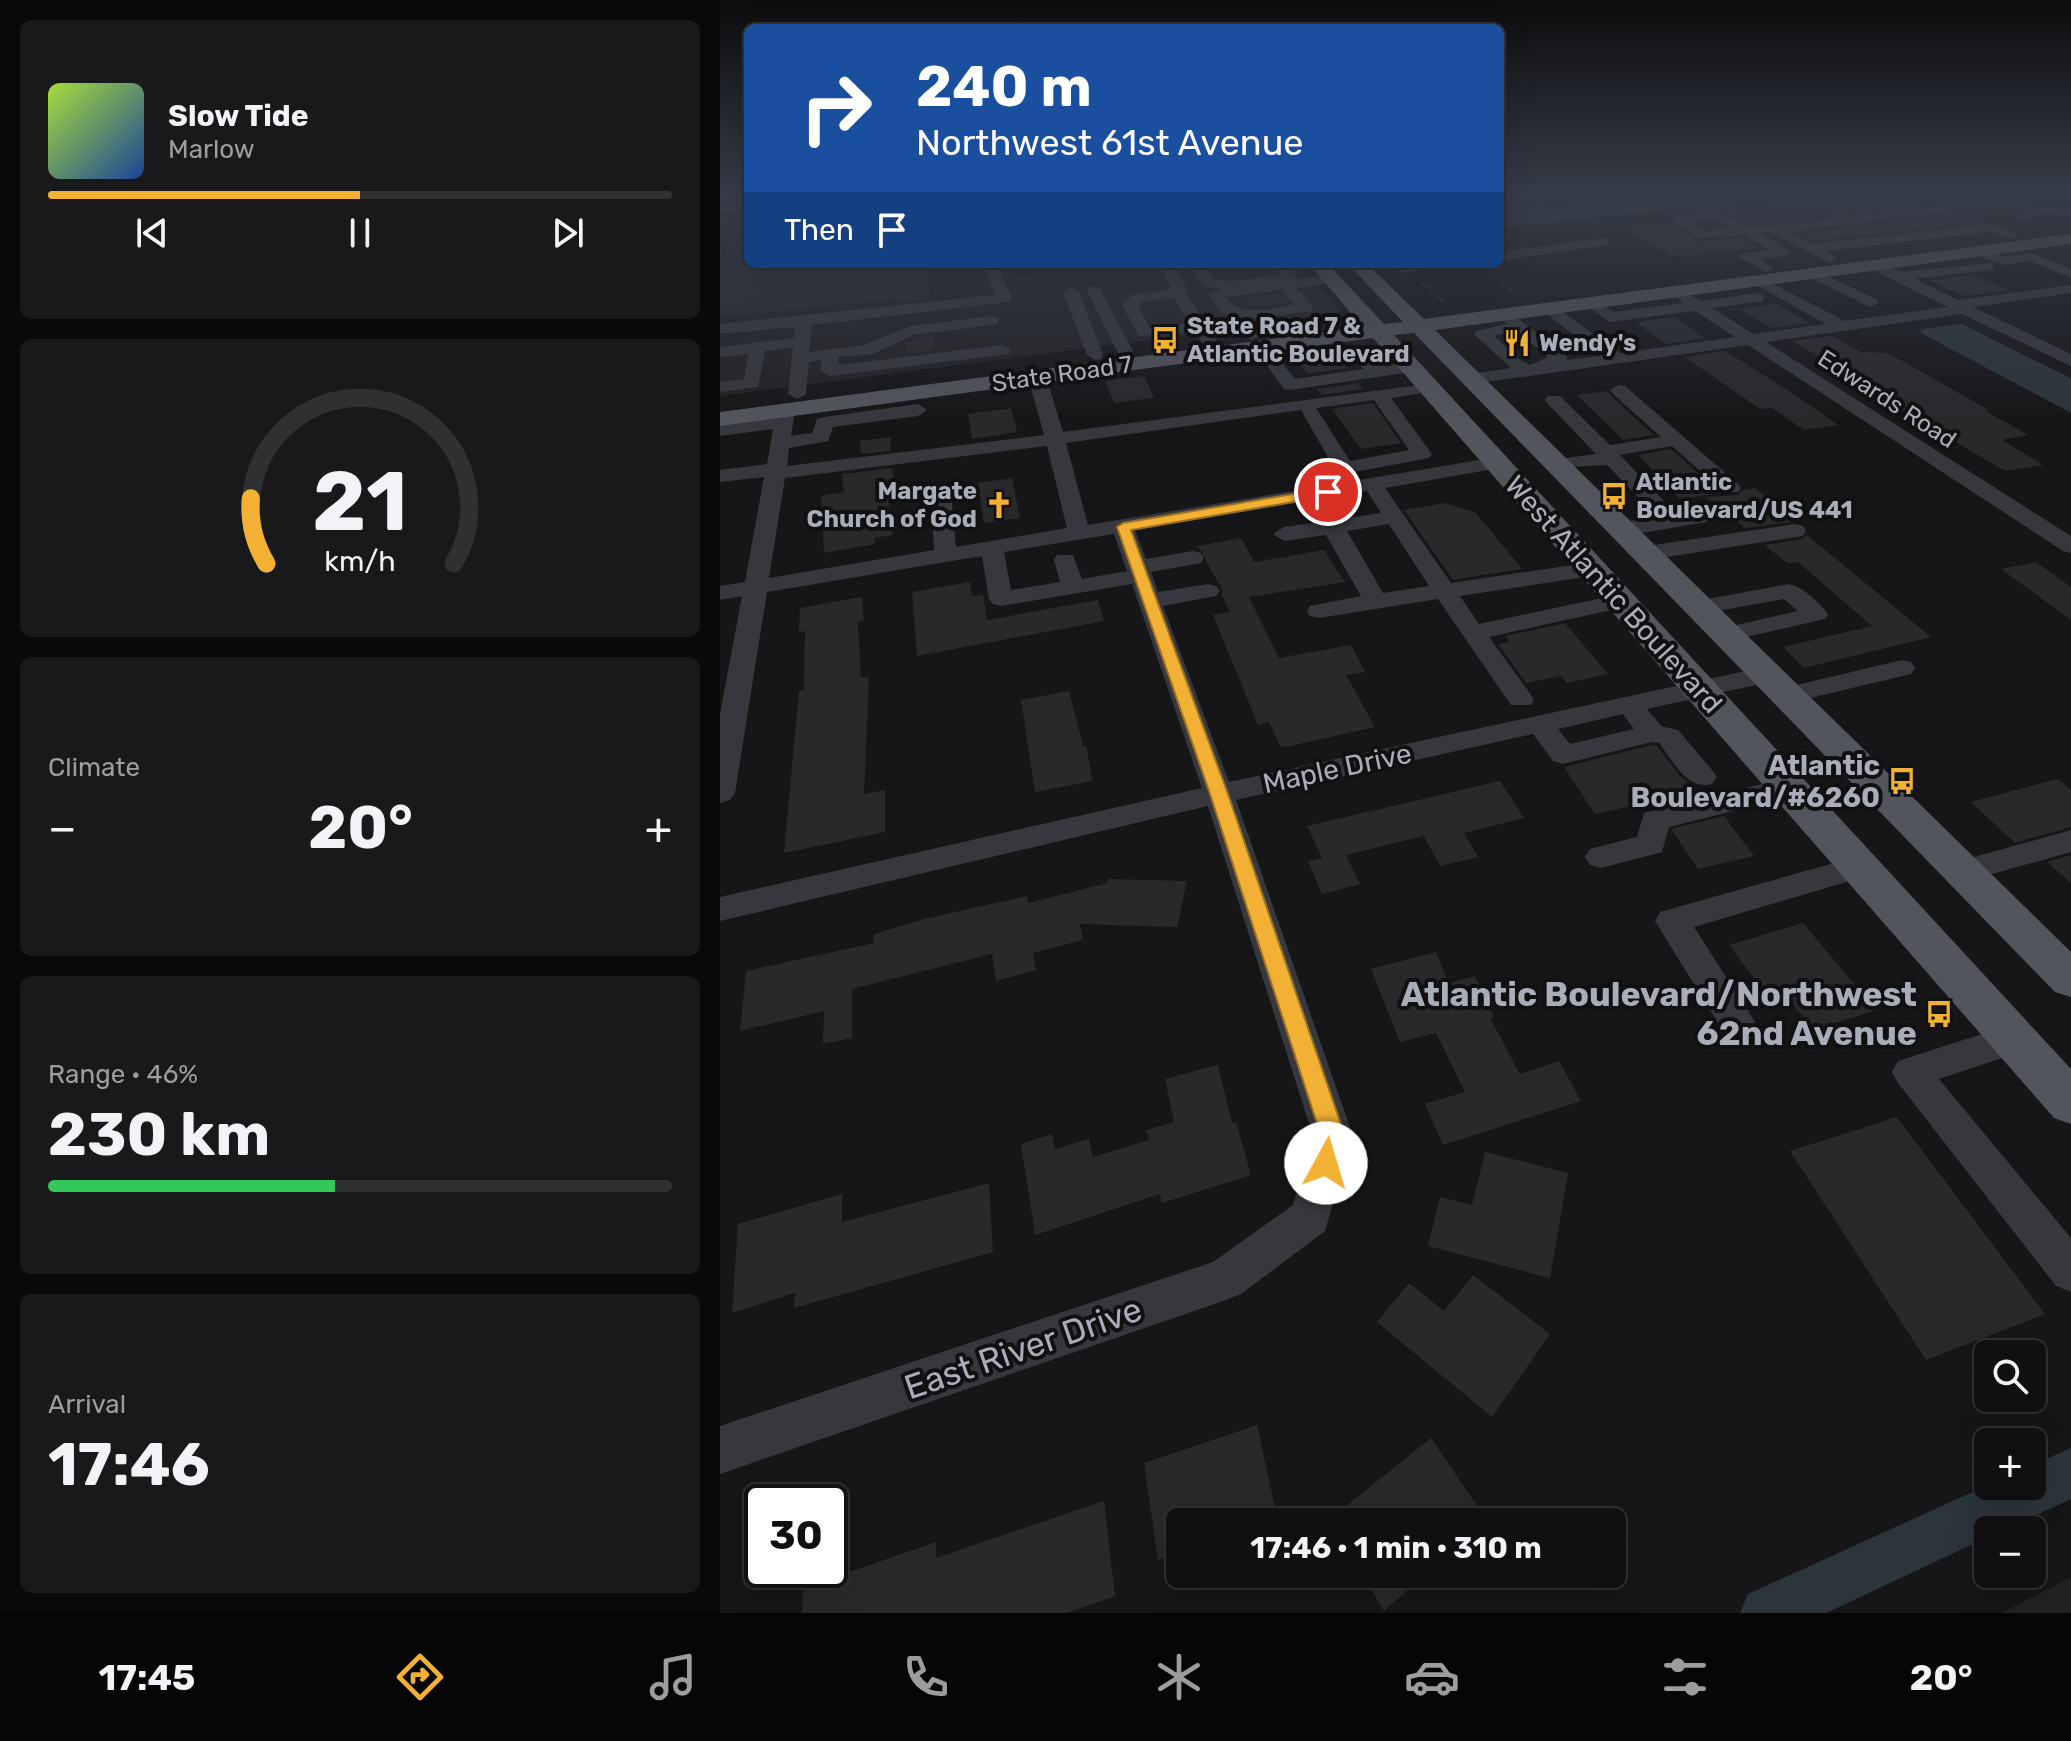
<!DOCTYPE html>
<html lang="en">
<head>
<meta charset="utf-8">
<style>
  body { margin:0; font-family:Rubik,sans-serif; background:#19191b; color:#f1f3f6; height:100vh; display:flex; flex-direction:column; font-size:30px; white-space:nowrap }
  * { box-sizing:border-box; margin:0 }
  p { font-size:26px; color:#9c9d9f }
  .icon { flex:none; width:44px; height:44px; fill:none; stroke:currentColor; stroke-width:2; stroke-linecap:round; stroke-linejoin:round }
  .map { position:relative; flex:1; overflow:hidden }
  .side { display:flex; flex-direction:column; gap:20px; padding:20px; background:#09090a; width:720px }
  .side>* { flex:none }
  .hud { position:absolute; left:24px; top:24px; width:760px; height:244px; border-radius:12px; box-shadow:0 8px 32px #0002,0 0 0 2px #303032; background:#1a4fa0; color:#fff; overflow:hidden }
  .fabs { position:absolute; left:1254px; top:1340px; display:grid; gap:16px }
  .fabs a { display:grid; place-items:center; width:72px; height:72px; border-radius:12px; background:#101012; box-shadow:0 8px 32px #0002,0 0 0 2px #303032; font-size:40px }
  .speed { position:absolute; left:24px; top:1484px; display:flex; gap:16px; font-size:40px; font-weight:700; text-align:center }
  .speed>* { display:grid; place-content:center; width:104px; height:104px; border-radius:50%; background:#101012; box-shadow:0 8px 32px #0002,0 0 0 2px #303032; line-height:1 }
  .speed .limit { border:4px solid #111; border-radius:12px; background:#fff; color:#111 }
  .pin { position:absolute; display:grid; place-items:center; width:68px; height:68px; color:#fff; margin:-34px; border:4px solid #fff; border-radius:50%; box-shadow:0 2px 8px #0007 }
  .me { position:absolute; width:88px; margin:-44px; rotate:6deg; stroke-linejoin:round; filter:drop-shadow(0 0 6px #0008) }
  .turn { display:flex; align-items:center; gap:28px; height:168px; padding:0 40px; font-size:36px }
  .turn .icon { width:104px; height:104px; stroke-width:2.5 }
  .turn b { display:block; font-size:56px; line-height:68px }
  .then { display:flex; align-items:center; height:76px; padding:0 40px; background:#0003; gap:16px; font-size:30px }
  .big { font-size:60px; font-weight:700; line-height:1.1 }
  .side .card { flex:1; display:flex; flex-direction:column; justify-content:center; gap:12px; min-width:0; padding:0 28px; border-radius:12px; background:#19191b }
  .side .dial { align-items:center; gap:0 }
  .dial svg { height:208px; overflow:visible; fill:none; stroke:#303032; stroke-width:7; stroke-linecap:round; text-anchor:middle }
  .dial text { fill:#f1f3f6; stroke:none }
  .song { display:flex; align-items:center; gap:24px }
  .cover { width:96px; height:96px; border-radius:12px; background:linear-gradient(135deg,hsl(80 70% 55%),hsl(220 70% 35%)) }
  .played { height:8px; border-radius:4px; background:linear-gradient(90deg,#f2b134 50%,#303032 50%) }
  .keys { display:flex; justify-content:space-around; direction:ltr }
  .heat { display:flex; justify-content:space-between; align-items:center; font-size:44px; direction:ltr }
  .charge { height:12px; border-radius:6px; background:linear-gradient(90deg,#34c759 46%,#303032 0) }
  .trip { position:absolute; left:446px; top:1508px; width:460px; height:80px; border-radius:12px; background:#101012; box-shadow:0 8px 32px #0002,0 0 0 2px #303032; font-weight:700; line-height:80px; text-align:center }
  .menu { display:flex; height:128px; justify-content:space-around; align-items:center; background:#060607; color:#9c9d9f }
  .menu .icon { width:56px; height:56px }
  .menu .selected { color:#f2b134 }
  .menu b { font-size:36px; color:#f1f3f6 }
  main { display:flex; flex:1; min-height:0 }
  .map>svg:first-child { display:block }
  .built { fill:#222225 }
  .water { fill:#2c353c }
  .lines { fill:none; stroke-linecap:round; stroke-linejoin:round }
  .canal { fill:#2c353c; fill-rule:evenodd }
  .building { fill:#29292c }
  .path { stroke:#3d3f44; stroke-width:2; stroke-dasharray:2 3; stroke-linecap:butt }
  .minor { fill:#37383d; fill-rule:evenodd }
  .major { fill:#53555c; fill-rule:evenodd }
  .route { fill:#f2b134; stroke:#9d7322; stroke-width:2 }
  .labels { text-anchor:middle; stroke-width:8; stroke-linejoin:round; paint-order:stroke }
  .far-poi-label { font-size:24px; font-weight:bold; fill:#a8adb8; stroke:#111113; text-anchor:start }
  .far-street-label { font-size:24px; fill:#a8adb8; stroke:#111113 }
  .street-label { font-size:28px; fill:#a8adb8; stroke:#111113 }
  .poi-label { font-size:28px; font-weight:bold; fill:#a8adb8; stroke:#111113; text-anchor:end }
  .near-poi-label { font-size:34px; font-weight:bold; fill:#a8adb8; stroke:#111113; text-anchor:end }
  .near-street-label { font-size:34px; fill:#a8adb8; stroke:#111113 }
</style>
</head>
<body>
<main>
<section class="side">
<div class="card">
<div class="song"><i class="cover"></i><div><b>Slow Tide</b><p>Marlow</p></div></div>
<div class="played"></div>
<div class="keys"><svg class="icon" aria-label="previous" viewBox="0 0 24 24"><path d="M18 5L8 12l10 7zM5 5v14"/></svg><svg class="icon" aria-label="pause" viewBox="0 0 24 24"><path d="M8 5v14M16 5v14"/></svg><svg class="icon" aria-label="next" viewBox="0 0 24 24"><path d="M6 5l10 7-10 7zM19 5v14"/></svg></div>
</div>
<div class="card dial"><svg viewBox="0 0 100 80">
<path d="M14 69A42 42 0 1 1 86 69"/>
<path d="M14 69A42 42 0 0 1 8 44" stroke="#f2b134"/>
<text x="50" y="56" font-size="32" font-weight="700">21</text>
<text x="50" y="72" font-size="11">km/h</text>
</svg></div>
<div class="card"><p>Climate</p>
<div class="heat"><a>−</a><b class="big">20°</b><a>+</a></div>
</div>
<div class="card"><p>Range · 46%</p><b class="big">230 km</b><div class="charge"></div></div>
<div class="card"><p>Arrival</p><b class="big">17:46</b></div>
</section>
<div class="map">
<svg width="1351" height="1613" viewBox="0 0 1351 1613">
  <rect width="100%" height="100%" fill="#161618"/>
  <path class="built" d="M28,214V264H581L622,312L616,316L0,396V216Z
    M1351,1577V1613H1281Z"/>
  <path class="water" d="M944,195H1078L780,228V212Z
    M1242,324L1351,378V413L1201,333L1200,329Z"/>
  <g class="lines">
    <path class="canal" d="M1351,1448V1499L1284,1530H1268V1537L1106,1613H1020L1028,1594L1268,1485L1312,1486V1465Z"/>
  </g>
  <path class="building" d="M1112,195H1193L1212,203L1054,223H1028L1001,208Z
    M1239,213L1262,222L1093,241L1078,234Z
    M17,215H28V264H206L210,299L180,302L179,299L0,317V270Z
    M953,224L978,241L1022,238L1040,248L953,257L907,228Z
    M1253,275L1288,290L1244,296L1210,280Z
    M560,293L569,303L534,307L526,297Z
    M1057,304L1090,323L1051,328L1019,309Z
    M954,317L985,338L946,344L916,322Z
    M214,335L215,350L187,354L185,342Z
    M1112,336L1141,352L1168,353L1269,410L1266,411L1308,435L1282,440L1323,465L1285,471L1169,403L1177,402L1072,341Z
    M1005,351L1068,390L1118,425L1084,430L1052,408L1040,409L965,357Z
    M619,359L627,368L587,374L579,364Z
    M424,376L434,398L394,403L385,381Z
    M638,383L643,389L602,395L597,389Z
    M887,391L891,396L934,435L903,440L857,395Z
    M653,403L681,443L641,449L612,409Z
    M291,408L297,432L252,439L248,414Z
    M171,437L170,451L141,454L140,441Z
    M951,449L1001,493L960,499L918,455Z
    M172,468L176,496L168,497L173,535L154,538L155,544L104,553L101,496L124,492L122,474Z
    M292,478L300,518L264,523L258,483Z
    M1035,488L1074,518L1068,519L1071,522L1025,528L986,497L1018,495L1023,490Z
    M725,503L756,513L802,569L733,580L684,510Z
    M1087,535L1211,637L1084,668L1063,647L1152,626L1078,562L1068,564L1045,545L1083,539Z
    M521,538L534,562L604,550L625,582L529,597L559,658L631,645L645,672L626,675L655,727L561,748L549,722L538,725L493,615L510,612L501,594L503,591L478,546Z
    M1316,562L1351,587V620L1281,569Z
    M250,582L252,596L263,595L267,620L378,600L384,621L197,656L192,592Z
    M142,597L144,620L138,622L141,678L149,677L144,794L165,790V832L64,853L79,691L84,690L85,631L79,632L80,608Z
    M845,623L888,674L847,683L841,676L806,683L778,644L790,642L785,636Z
    M349,691L363,746H366L373,781L315,792L301,700Z
    M932,745L937,746L959,775L984,795L933,808L929,802L875,814L844,767Z
    M1338,779L1351,790V827L1295,843L1251,802Z
    M780,781L804,818L744,833L758,857L720,866L704,836L626,855L640,884L602,894L588,861L602,858L587,826Z
    M1004,816L1034,856L978,869L951,829Z
    M1351,855V883L1327,862Z
    M388,879L467,881L457,927L360,924L363,940L313,953L316,970L276,981L272,954L132,989V1038L103,1044L104,1011L20,1031L26,971L154,943V934L204,919L307,896L308,903L387,883Z
    M1083,923L1156,1010L1093,1030L1073,1004L1057,1009L1009,945Z
    M716,952L729,983L755,976L774,1017L770,1018L800,1074L839,1061L861,1101L723,1145L705,1104L745,1092L716,1033L680,1042L651,969Z
    M498,1065L512,1123L516,1122L531,1175L442,1203L440,1194L315,1235L301,1144L332,1134L335,1149L369,1139L373,1157L429,1140L426,1130L454,1122L445,1079Z
    M1177,1117L1325,1314L1206,1360L1070,1151Z
    M765,1152L848,1173L830,1278L708,1246L720,1197L752,1205Z
    M269,1183L273,1252L74,1308L75,1293L12,1313L18,1224L122,1194V1222Z
    M753,1275L830,1334L772,1417L657,1322L689,1283L724,1311Z
    M537,1425L557,1517L543,1522H460V1552L438,1560L424,1463Z
    M711,1438L768,1522H606Z
    M384,1501L395,1596L347,1613H82L83,1588L216,1542V1558Z
    M642,1574H706L664,1611Z"/>
  <g class="lines">
    <path class="path" d="M775,275L795,293
      M296,280L315,278
      M702,283L723,301"/>
    <path class="minor" d="M1,195H13L10,205L28,204V212H0Z
      M1294,195H1330L1324,199L1068,232L1092,244L1269,224L1295,233V239L1268,232L1106,251L1117,259L1110,263L1049,232L1040,233L1072,252L1065,256L1040,259L1053,268L1046,272L1018,257L1025,253L1050,250L1023,235L978,238L951,219L957,215L996,211L1027,226H1054ZM994,219L1011,228L985,231L970,222Z
      M1331,205L1351,208V216L1325,213L1301,221L1295,217L1308,209Z
      M884,238L889,239V245L780,260V252Z
      M1260,248L1285,257L1312,253L1351,269V278L1310,261L1284,265L1255,255L1253,252Z
      M1156,262L1181,272L1273,263V269L1268,270L1195,279L1238,300L1351,285V293L1253,307L1351,354V366L1242,314L1046,342L1351,536V553L1343,551L1028,345L752,384L743,379L752,374L791,368L754,334L756,331L787,324L778,315L786,310L846,354L847,360L881,356L824,312V306H834L900,353L1015,337L975,311L890,322L867,306V300H877L893,312L964,303L949,292L957,287L981,301L1038,293L1043,295V301L993,308L1033,334L1106,324L1034,284L1032,281L1039,277L1125,321L1228,307L1151,269V263ZM797,331L828,357L810,365L799,359L774,336Z
      M263,264H277L292,299L289,302L92,325L89,352L144,345L191,326L272,316L278,318V324L194,335L153,354L118,357L119,365L283,345L291,350L289,354L110,376L101,371V360L89,362L86,394L77,399L68,394L73,348L45,351L38,387L0,392V382L24,379L28,354L0,357V347L74,338L75,327L0,334V324L275,295Z
      M440,264H454L465,284L466,293L497,341L495,344H483L475,332L419,336L402,305L412,295L451,289ZM454,298L470,323L430,328L418,306L422,302Z
      M473,264H511L487,270L494,279L509,281L561,275L553,264H567L578,279L612,275L619,279L612,283L576,288L592,305V311L530,319L540,335L532,340L526,338L514,319L501,312L488,294L502,289L484,286L471,267ZM561,290L575,305C552,307 521,319 506,297Z
      M670,264H727L720,268L681,273Z
      M1094,270L1156,299L1159,302L1151,307L1146,305L1089,277V271Z
      M373,285L380,289L413,351L411,355H399L366,289Z
      M351,287L359,292L383,355L381,359L375,360L367,355L343,292Z
      M542,342L548,343L555,353C597,348 628,334 661,366L691,362L700,367L691,372L570,390L564,389L534,347ZM623,355L633,358L644,369L575,379L562,363Z
      M317,372L326,377L343,432L715,383L718,387L715,391L671,398L712,454L709,458L624,474L614,468L581,410L346,443L368,525L778,457L788,463L785,467L665,488L731,583L872,562L880,564L884,569L880,574L872,576L740,596L759,624L901,594L909,596L913,601L909,606L769,637L814,699L811,705H791L718,599L599,618L590,616L587,611L590,606L641,596L606,535L564,541L553,534L564,527L661,513L647,491L415,530L426,559L473,551L481,553L484,558L481,563L431,572L438,592L488,584L496,586L500,591L496,596L443,606L509,782L1049,666L1058,668L1062,674L1058,680L927,709L941,726L958,730L992,770L997,777L992,784C967,791 953,761 939,743L932,742L843,764L833,761L813,734L516,800L633,1136L605,1231L521,1294L506,1300L0,1474V1426L493,1262L573,1205L593,1136L488,806L0,921V897L482,788L412,584L281,606L273,604L269,599L262,556L47,592L15,793L10,800L0,803V714L22,596L0,600V586L25,582L44,477L0,482V470L47,464L53,429L0,436V424L56,417L59,407L66,405L75,411L71,436L92,433L97,419L104,417L198,404L207,410L198,416L113,427L108,441L69,448L67,466L324,435L308,377ZM654,400L689,450L630,461L596,408ZM327,446L347,528L236,547L231,493L221,487L211,493L214,550L49,578L65,478ZM669,524L709,586L663,593L627,531ZM394,534L407,571L362,579L353,555H337L334,560L340,582L291,590L284,552ZM903,714L914,729L850,744L838,729Z
      M899,385L905,386L1018,484L1021,488L1018,492H1004L952,446L900,455L944,501L933,507L926,505L887,465L831,468L828,464L831,460L876,454L828,404L825,400L828,396H840L890,445L941,437L893,394L890,390Z
      M991,509L999,510L1002,515L999,520L903,536L892,529L903,522Z
      M1075,524L1083,526L1086,531L1083,536L927,560L919,558L916,553L919,548L927,546Z
      M1069,584C1083,587 1099,602 1108,614L1105,619L1008,641L999,639L996,634L999,629L1078,611L1064,599L981,614L972,612L969,607L972,602L981,600Z
      M1182,660L1191,662L1195,668L1191,674L1069,703L1060,701L1056,695L1060,689Z
      M1067,778L1077,781L1082,788L1077,795L949,827L942,852L881,868L870,865L865,857L870,849L917,837L924,813Z
      M1351,830V852L1244,882L1233,879L1228,871L1233,863Z
      M1139,856L1150,859L1155,867L1150,875L974,927L1042,1033L1037,1044L1024,1048L1011,1044L935,921L940,912Z
      M1293,1024L1306,1028L1311,1039L1306,1050L1219,1079L1351,1238V1292L1336,1286L1178,1083L1172,1072L1178,1061Z"/>
    <path class="major" d="M1351,234V244L715,330L1351,952V997L1335,992L694,333L674,335L1351,1069V1124L1334,1118L653,338L0,426V412L643,327L589,264H608L664,324L683,322L628,264H647L704,319Z"/>
  </g>
  <linearGradient id="sky" x2="0" y2="1"><stop stop-color="#0c0c0d"/><stop offset="0.46" stop-color="#363c48"/><stop offset="1" stop-color="#363c48" stop-opacity="0"/></linearGradient>
  <rect width="1351" height="421" fill="url(#sky)"/>
  <path class="route" d="M608,488L615,492L613,495L411,530L508,794L625,1136L614,1171L606,1174L597,1171L593,1163L601,1136L490,794L397,527L403,523Z"/>
  <defs>
    <g id="bus-bare" transform="scale(2.16)"><path d="M-5-6H5V4H4V6H2V4H-2V6H-4V4H-5ZM-3.5-4V0h7V-4ZM-3.5 1.2v1.5H-2V1.2ZM2 1.2v1.5H3.5V1.2Z" fill="#f2b134" stroke="#111113" stroke-width="2.5" paint-order="stroke"/></g>
    <g id="restaurant-bare" transform="scale(2.16)"><path d="M-5-6h1v4h1v-4h1v4h1v-4h1v5L-1.5 .5V6h-2V.5L-5-1ZM5-6V6H3V1.5H1.5Q1.5-4 5-6Z" fill="#f2b134" stroke="#111113" stroke-width="2.5" paint-order="stroke"/></g>
    <g id="church-bare" transform="scale(2.16)"><path d="M-1.2-6h2.4v3.5h3.3v2.4h-3.3V6h-2.4V-.1h-3.3v-2.4h3.3Z" fill="#f2b134" stroke="#111113" stroke-width="2.5" paint-order="stroke"/></g>
  </defs>
  <g fill-rule="evenodd">
    <use href="#bus-bare" x="445" y="340"/>
    <use href="#restaurant-bare" x="797" y="343"/>
    <use href="#bus-bare" x="894" y="496"/>
    <use href="#church-bare" x="279" y="505"/>
    <use href="#bus-bare" x="1182" y="781"/>
    <use href="#bus-bare" x="1219" y="1014"/>
  </g>
  <g class="labels">
    <g class="far-poi-label">
      <text x="467" y="334">State Road 7 &amp;<tspan x="467" dy="28">Atlantic Boulevard</tspan></text>
      <text x="819" y="351">Wendy's</text>
      <text x="916" y="490">Atlantic<tspan x="916" dy="28">Boulevard/US 441</tspan></text>
      <text x="257" y="499" text-anchor="end">Margate<tspan x="257" dy="28">Church of God</tspan></text>
    </g>
    <g class="far-street-label">
      <text transform="translate(342 374) rotate(-8)" y="8">State Road 7</text>
      <text transform="translate(1167 399) rotate(33)" y="8">Edwards Road</text>
    </g>
    <g class="street-label">
      <text transform="translate(894 594) rotate(48)" y="10">West Atlantic Boulevard</text>
      <text transform="translate(617 768) rotate(-12)" y="10">Maple Drive</text>
    </g>
    <g class="poi-label">
      <text x="1160" y="775">Atlantic<tspan x="1160" dy="32">Boulevard/#6260</tspan></text>
    </g>
    <g class="near-poi-label">
      <text x="1197" y="1006">Atlantic Boulevard/Northwest<tspan x="1197" dy="39">62nd Avenue</tspan></text>
    </g>
    <g class="near-street-label">
      <text transform="translate(303 1348) rotate(-19)" y="12">East River Drive</text>
    </g>
  </g>
</svg>
<div class="fabs">
<a><svg class="icon" aria-label="search" viewBox="0 0 24 24"><circle cx="10" cy="10" r="6"/><path d="M15 15l6 6"/></svg></a>
<a>+</a>
<a>−</a>
</div>
<div class="speed"><div class="limit">30</div></div>
<div class="pin" style="left:608px;top:492px;background:#d93025"><svg class="icon" aria-label="arrive" viewBox="0 0 24 24"><path d="M6 21V4h12l-3 4 3 4H6"/></svg></div>
<svg class="me" style="left:606px;top:1163px" viewBox="-20 -20 40 40"><circle r="19" fill="#fff"/><path d="M0-13L10 11 0 6-10 11z" fill="#f2b134"/></svg>
<div class="trip">17:46 · 1 min · 310 m</div>
<div class="hud">
<div class="turn"><svg class="icon" aria-label="right" viewBox="0 0 24 24"><path d="M7 20v-9h11M14 6l5 5-5 5"/></svg><div><b>240 m</b>Northwest 61st Avenue</div></div>
<div class="then">Then<svg class="icon" aria-label="arrive" viewBox="0 0 24 24"><path d="M6 21V4h12l-3 4 3 4H6"/></svg></div>
</div>
</div>
</main>
<nav class="menu">
<b>17:45</b>
<svg class="icon selected" aria-label="directions" viewBox="0 0 24 24"><path d="M12 3l9 9-9 9-9-9zM9 14v-3h6M13 9l2 2-2 2"/></svg>
<svg class="icon" aria-label="music" viewBox="0 0 24 24"><path d="M9 18V5l10-2v13"/><circle cx="6" cy="18" r="3"/><circle cx="16" cy="16" r="3"/></svg>
<svg class="icon" aria-label="phone" viewBox="0 0 24 24"><path d="M5 4h4l2 5-3 2q2 4 5 5l2-3 5 2v4C11 20 4 13 5 4z"/></svg>
<svg class="icon" aria-label="climate" viewBox="0 0 24 24"><path d="M12 3v18M4 7l16 10M4 17L20 7"/></svg>
<svg class="icon" aria-label="car" viewBox="0 0 24 24"><path d="M5 17H2v-5l4-1 3-4h7l3 4 3 1v5h-3M9 17h6M6 11h13"/><circle cx="7" cy="17" r="2"/><circle cx="17" cy="17" r="2"/></svg>
<svg class="icon" aria-label="filters" viewBox="0 0 24 24"><path d="M4 7h16M4 17h16"/><circle cx="9" cy="7" r="2"/><circle cx="15" cy="17" r="2"/></svg>
<b>20°</b>
</nav>
</body>
</html>
